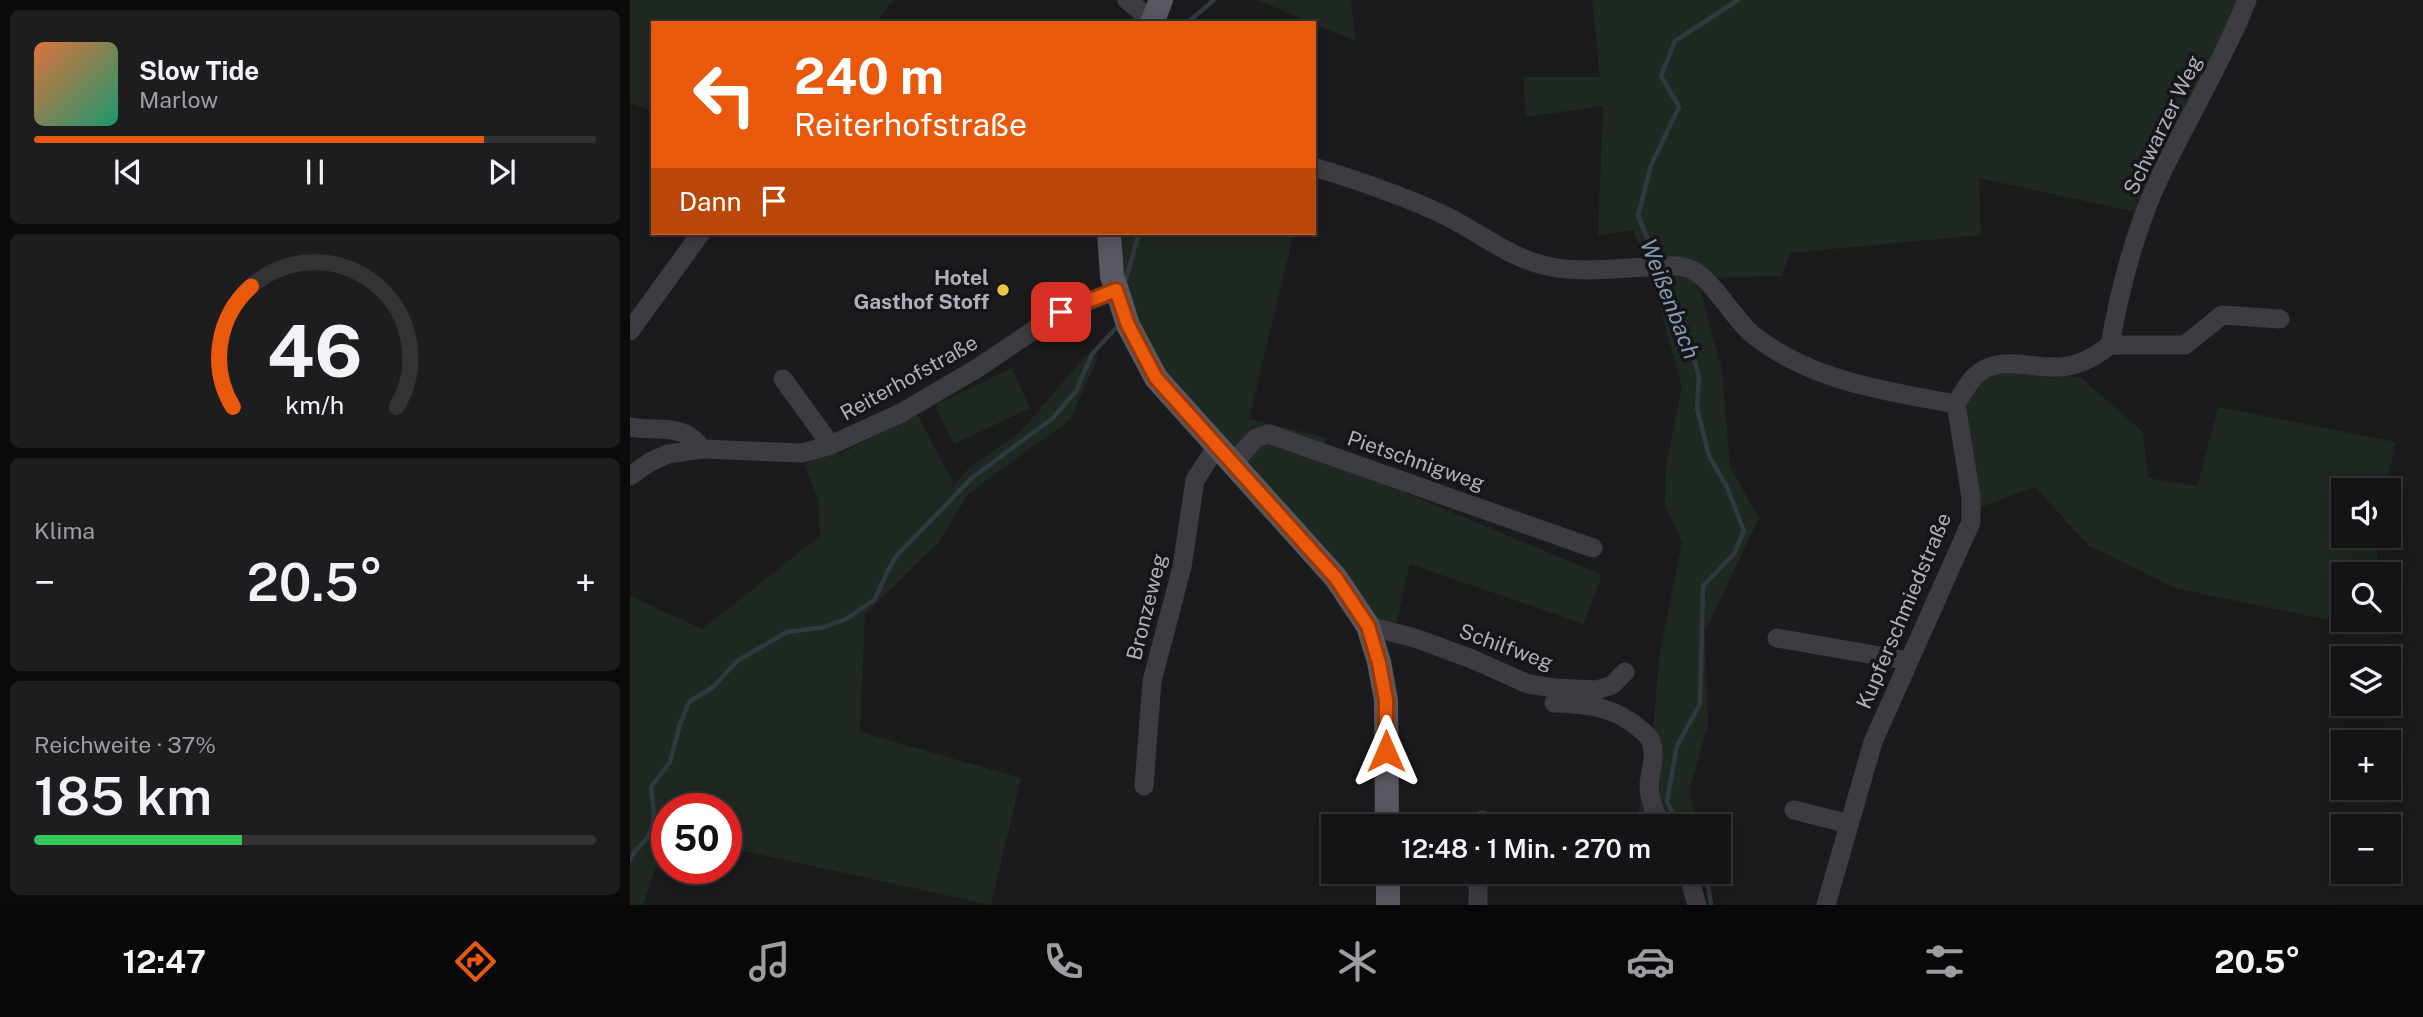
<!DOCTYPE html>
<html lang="de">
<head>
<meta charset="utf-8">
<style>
  body { margin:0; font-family:"Public Sans",sans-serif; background:#1d1d1f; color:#f1f3f6; height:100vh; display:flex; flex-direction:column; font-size:26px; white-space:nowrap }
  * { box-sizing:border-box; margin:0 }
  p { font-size:23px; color:#9d9ea1 }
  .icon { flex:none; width:38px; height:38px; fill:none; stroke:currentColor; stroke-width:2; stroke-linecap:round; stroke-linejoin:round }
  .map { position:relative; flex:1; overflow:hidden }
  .details { display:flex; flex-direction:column; gap:10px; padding:10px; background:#0b0b0c; width:630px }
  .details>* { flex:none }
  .banner { position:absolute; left:21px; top:21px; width:665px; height:214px; border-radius:0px; box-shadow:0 4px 18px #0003,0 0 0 2px #333335; background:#ea580c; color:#fff; overflow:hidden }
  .tools { position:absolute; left:1701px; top:478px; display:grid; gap:14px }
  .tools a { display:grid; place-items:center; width:70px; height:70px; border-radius:0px; background:#141416; box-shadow:0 4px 18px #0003,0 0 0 2px #333335; font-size:35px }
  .speed { position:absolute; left:21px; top:793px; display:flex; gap:14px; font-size:35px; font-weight:700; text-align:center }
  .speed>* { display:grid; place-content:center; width:91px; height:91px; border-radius:50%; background:#141416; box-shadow:0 4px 18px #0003,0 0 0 2px #333335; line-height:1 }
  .speed .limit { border:10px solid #d22; background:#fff; color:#111 }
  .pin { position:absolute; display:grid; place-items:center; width:60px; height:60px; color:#fff; margin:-30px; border-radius:14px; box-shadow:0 4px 10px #0006 }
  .me { position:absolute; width:77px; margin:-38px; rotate:0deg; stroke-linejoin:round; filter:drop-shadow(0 0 5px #0008) }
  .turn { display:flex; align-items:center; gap:24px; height:147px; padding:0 28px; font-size:32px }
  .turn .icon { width:91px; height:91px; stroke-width:2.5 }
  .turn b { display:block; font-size:49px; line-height:60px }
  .then { display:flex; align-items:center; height:66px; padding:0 28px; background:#0003; gap:14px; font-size:26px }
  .big { font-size:52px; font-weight:600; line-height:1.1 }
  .details .tile { flex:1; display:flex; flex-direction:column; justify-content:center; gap:10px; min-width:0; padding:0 24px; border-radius:10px; background:#1d1d1f }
  .details .dial { align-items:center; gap:0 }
  .dial svg { height:182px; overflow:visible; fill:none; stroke:#333335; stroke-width:7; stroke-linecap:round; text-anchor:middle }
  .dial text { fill:#f1f3f6; stroke:none }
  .song { display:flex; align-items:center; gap:21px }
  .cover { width:84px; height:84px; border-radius:10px; background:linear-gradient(135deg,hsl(20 70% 55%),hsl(160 70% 35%)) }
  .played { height:7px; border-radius:4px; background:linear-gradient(90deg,#ea580c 80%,#333335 80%) }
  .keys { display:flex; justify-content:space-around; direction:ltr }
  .heat { display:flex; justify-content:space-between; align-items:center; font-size:38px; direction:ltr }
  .charge { height:10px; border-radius:5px; background:linear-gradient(90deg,#34c759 37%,#333335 0) }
  .trip { position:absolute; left:691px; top:814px; width:410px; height:70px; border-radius:0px; background:#141416; box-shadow:0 4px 18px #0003,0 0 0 2px #333335; font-weight:600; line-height:70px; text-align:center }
  .tabs { display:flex; height:112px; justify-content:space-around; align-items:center; background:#080809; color:#9d9ea1 }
  .tabs .icon { width:49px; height:49px }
  .tabs .current { color:#ea580c }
  .tabs b { font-size:32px; color:#f1f3f6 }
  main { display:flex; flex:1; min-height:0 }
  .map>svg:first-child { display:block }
  .green { fill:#202822 }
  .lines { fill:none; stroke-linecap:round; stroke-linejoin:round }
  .stream { stroke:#313840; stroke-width:4.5 }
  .minor { stroke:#3c3c42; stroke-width:19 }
  .major { stroke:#585960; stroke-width:24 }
  .route-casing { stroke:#983908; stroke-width:18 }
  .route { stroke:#ea580c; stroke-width:12 }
  .poi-dot { fill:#eac645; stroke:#161518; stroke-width:2.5 }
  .labels { text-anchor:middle; stroke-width:7; stroke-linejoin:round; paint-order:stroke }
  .street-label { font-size:21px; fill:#aeb0bb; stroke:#161518 }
  .poi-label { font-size:21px; font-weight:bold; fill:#aeb0bb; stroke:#161518; text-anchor:end }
  .water-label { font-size:23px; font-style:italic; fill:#879ab4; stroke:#161518 }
</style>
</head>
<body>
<main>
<section class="details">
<div class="tile">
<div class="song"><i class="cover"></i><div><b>Slow Tide</b><p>Marlow</p></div></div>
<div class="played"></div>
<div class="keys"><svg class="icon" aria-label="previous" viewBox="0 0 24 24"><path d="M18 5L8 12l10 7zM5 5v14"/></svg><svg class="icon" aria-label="pause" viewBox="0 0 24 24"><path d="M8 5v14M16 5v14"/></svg><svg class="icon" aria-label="next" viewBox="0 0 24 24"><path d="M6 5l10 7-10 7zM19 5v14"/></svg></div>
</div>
<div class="tile dial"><svg viewBox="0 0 100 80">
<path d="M14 69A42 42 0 1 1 86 69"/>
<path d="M14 69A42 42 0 0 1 22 16" stroke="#ea580c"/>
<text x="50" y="56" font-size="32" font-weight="700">46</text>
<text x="50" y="72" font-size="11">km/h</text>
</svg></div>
<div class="tile"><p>Klima</p>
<div class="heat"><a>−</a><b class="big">20.5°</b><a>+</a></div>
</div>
<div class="tile"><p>Reichweite · 37%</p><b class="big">185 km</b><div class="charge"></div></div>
</section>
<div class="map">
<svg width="1793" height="905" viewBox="0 0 1793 905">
  <rect width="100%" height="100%" fill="#1b1b1d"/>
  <path class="green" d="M0,0H264L249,19L254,23H23V111L0,103Z
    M627,0H721L726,41Z
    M962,0H1627L1617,29L1510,213L1349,178L1351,235L1160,253L1152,276L1062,278L1071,292L1092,370L1100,467L1129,518L1075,631L1078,724L1059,791L1068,826H1006L1022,739L1030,651L1052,542L1035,504L1036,465L1052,387L1024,285L1003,230L968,235L973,106L896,117L893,77H970Z
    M493,233H664L619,419L697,438L690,457L972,575L954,624L780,564L766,625L740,619L530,365L501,312L490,272Z
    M456,355L468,357L440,420L339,493L308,543L235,614L230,732L391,778L361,905L96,847V808H37V833L13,905H0V596L72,629L190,536L188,500L174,465L193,455L210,454L287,414L323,483L321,489L338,469L391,431Z
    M382,368L400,408L324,444L305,405Z
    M1366,372L1450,377L1513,432L1518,478L1567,486L1588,407L1766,442L1755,490H1713V536H1747L1748,574H1713V620H1750V631L1545,588L1458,545L1405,487L1348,508L1334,411L1348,381Z"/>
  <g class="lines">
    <path class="stream" d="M557,23L584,0
      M1027,261L1008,216L1021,165L1049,107L1031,76L1045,41L1108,0
      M1032,272L1055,325L1069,377L1067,408L1079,456L1097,487L1114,531L1104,554L1073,586L1070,704L1047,746L1037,801L1049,826
      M495,282L509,233
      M0,860C6,845 11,848 17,838C27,823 23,803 21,787L40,762L50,724L59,702L83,687L107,661L157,632L195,627L218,618L245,599L258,570L267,555L343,477L423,418L446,391L462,354L485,329
      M1071,872L1078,885L1081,905"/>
    <path class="minor" d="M497,0L523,21
      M684,167C730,181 775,196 818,217C850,233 877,256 913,265C943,274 987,268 1018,267C1032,266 1047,264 1060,269C1081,277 1103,318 1122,334C1180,381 1255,391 1326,404
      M0,331L71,233
      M1480,345H1555L1592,315L1650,319
      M153,379L201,445
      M1326,404C1331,396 1337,385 1344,377C1367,354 1399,368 1427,367C1448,367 1465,357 1480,345C1490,287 1506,227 1531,174C1559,116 1593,60 1617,0
      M0,427C28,432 54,422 72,449
      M603,463L626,438L639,434L963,548
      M0,476L20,462L38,454L72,449L172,453L201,445L271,413L346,369L431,312L487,290
      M738,626L785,638L842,659L898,684L924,688L967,690L982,685L995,672
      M1147,638L1279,661
      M924,703C957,704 984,706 1010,729C1018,735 1023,741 1023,752C1024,762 1020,774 1019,784C1019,799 1025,813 1031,826
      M514,786L522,681L552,567L565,480L587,446
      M1164,810L1219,824
      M852,826V820
      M848,872V905
      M1054,872L1060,881L1067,905
      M1196,905L1243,742L1341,522V497L1326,404"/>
    <path class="major" d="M522,23L531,0
      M479,233L482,276L487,290L498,325L526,378L706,578L738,626L749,662L756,700L757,826
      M758,872V905"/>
  </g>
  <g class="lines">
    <g class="route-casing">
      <path id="route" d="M431,312L486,290L498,325L526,378L706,578L738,626L749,663L756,700V751"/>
    </g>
    <use href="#route" class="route"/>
  </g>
  <circle class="poi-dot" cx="373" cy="290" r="7"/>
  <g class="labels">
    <g class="street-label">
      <text transform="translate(1533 125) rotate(-64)" y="7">Schwarzer Weg</text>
      <text transform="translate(279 378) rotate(-29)" y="7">Reiterhofstraße</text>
      <text transform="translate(786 461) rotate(19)" y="7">Pietschnigweg</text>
      <text transform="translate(517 607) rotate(-76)" y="7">Bronzeweg</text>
      <text transform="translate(1274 611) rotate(-67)" y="7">Kupferschmiedstraße</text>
      <text transform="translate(876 647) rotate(20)" y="7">Schilfweg</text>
    </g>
    <g class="poi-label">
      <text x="359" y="285">Hotel<tspan x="359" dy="24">Gasthof Stoff</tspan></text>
    </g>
    <g class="water-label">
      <text transform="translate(1040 299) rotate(69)" y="8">Weißenbach</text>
    </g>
  </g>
</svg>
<div class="tools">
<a><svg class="icon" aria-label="sound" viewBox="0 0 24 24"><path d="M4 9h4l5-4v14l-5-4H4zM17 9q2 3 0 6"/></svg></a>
<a><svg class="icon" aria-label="search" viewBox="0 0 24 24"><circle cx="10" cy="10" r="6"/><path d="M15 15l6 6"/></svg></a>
<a><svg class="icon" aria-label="layers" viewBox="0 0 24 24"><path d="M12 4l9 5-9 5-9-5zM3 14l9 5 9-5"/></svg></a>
<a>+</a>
<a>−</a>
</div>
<div class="speed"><div class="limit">50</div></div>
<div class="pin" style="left:431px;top:312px;background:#d93025"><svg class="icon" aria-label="arrive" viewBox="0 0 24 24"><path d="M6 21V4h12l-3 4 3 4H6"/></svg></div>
<svg class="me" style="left:756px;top:751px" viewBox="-20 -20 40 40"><path d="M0-17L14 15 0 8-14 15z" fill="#ea580c" stroke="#fff" stroke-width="4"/></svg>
<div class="trip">12:48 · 1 Min. · 270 m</div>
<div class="banner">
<div class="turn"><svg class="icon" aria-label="left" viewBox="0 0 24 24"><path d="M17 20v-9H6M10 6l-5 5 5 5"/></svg><div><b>240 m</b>Reiterhofstraße</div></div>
<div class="then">Dann<svg class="icon" aria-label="arrive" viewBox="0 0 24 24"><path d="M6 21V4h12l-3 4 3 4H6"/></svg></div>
</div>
</div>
</main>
<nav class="tabs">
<b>12:47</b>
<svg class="icon current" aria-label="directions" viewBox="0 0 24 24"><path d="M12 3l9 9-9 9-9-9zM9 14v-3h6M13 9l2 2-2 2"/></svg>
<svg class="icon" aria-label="music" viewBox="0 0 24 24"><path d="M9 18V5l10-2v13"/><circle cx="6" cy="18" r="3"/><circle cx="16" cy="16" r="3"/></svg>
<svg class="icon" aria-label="phone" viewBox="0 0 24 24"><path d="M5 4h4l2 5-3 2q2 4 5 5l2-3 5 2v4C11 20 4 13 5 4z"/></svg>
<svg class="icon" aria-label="climate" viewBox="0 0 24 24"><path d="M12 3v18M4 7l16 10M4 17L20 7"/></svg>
<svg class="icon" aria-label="car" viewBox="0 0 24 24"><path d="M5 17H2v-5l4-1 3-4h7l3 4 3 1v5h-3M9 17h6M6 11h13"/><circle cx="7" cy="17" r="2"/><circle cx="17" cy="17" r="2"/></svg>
<svg class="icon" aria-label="filters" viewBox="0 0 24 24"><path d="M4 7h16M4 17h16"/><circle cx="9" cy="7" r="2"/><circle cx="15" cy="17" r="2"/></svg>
<b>20.5°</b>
</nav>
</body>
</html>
